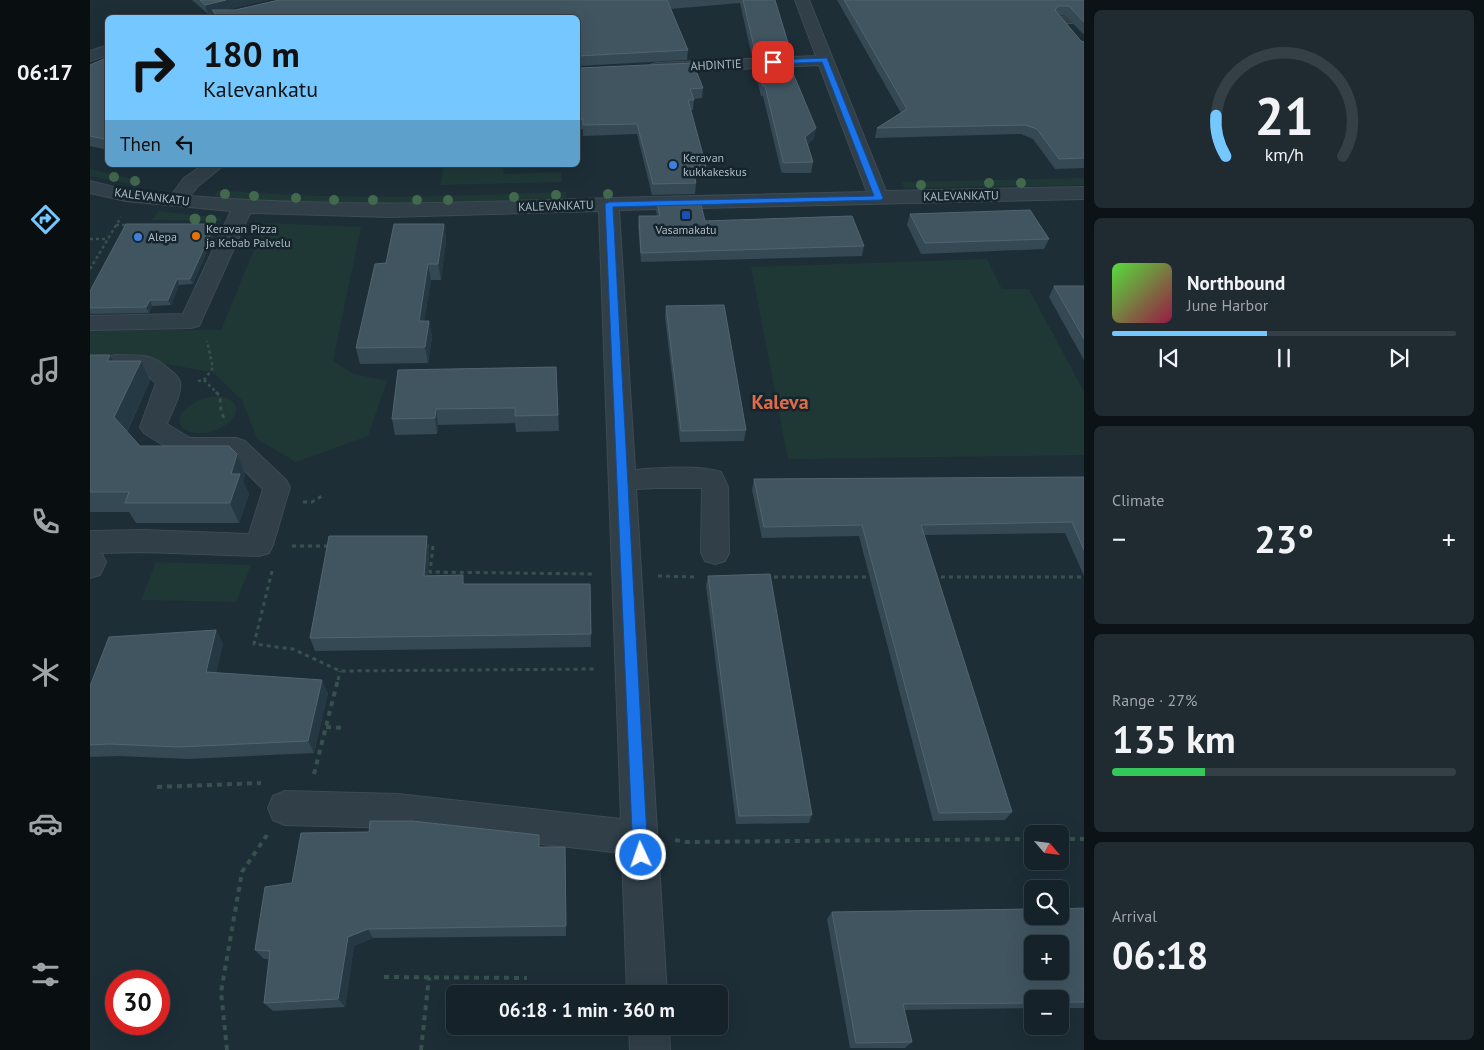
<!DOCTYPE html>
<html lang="en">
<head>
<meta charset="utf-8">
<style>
  body { margin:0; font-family:"PT Sans",sans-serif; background:#1f2a31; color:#f1f3f6; height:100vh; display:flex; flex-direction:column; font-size:19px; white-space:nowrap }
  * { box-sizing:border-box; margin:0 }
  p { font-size:16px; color:#9ea4a8 }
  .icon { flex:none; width:28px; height:28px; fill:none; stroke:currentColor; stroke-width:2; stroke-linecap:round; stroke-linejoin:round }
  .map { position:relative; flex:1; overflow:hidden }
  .details { display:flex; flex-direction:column; gap:10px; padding:10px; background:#0c1317; width:400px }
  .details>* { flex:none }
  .guide { position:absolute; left:15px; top:15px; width:475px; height:152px; border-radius:8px; box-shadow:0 5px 20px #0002,0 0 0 1px #353f46; background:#75c8ff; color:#111; overflow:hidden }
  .needle { width:32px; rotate:118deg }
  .controls { position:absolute; left:934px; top:825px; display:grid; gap:10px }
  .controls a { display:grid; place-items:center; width:45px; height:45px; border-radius:8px; background:#162229; box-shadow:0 5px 20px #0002,0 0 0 1px #353f46; font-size:25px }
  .speed { position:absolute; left:15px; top:970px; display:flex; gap:10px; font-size:25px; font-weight:700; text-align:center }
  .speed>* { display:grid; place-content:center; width:65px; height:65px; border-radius:50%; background:#162229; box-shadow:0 5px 20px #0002,0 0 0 1px #353f46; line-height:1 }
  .speed .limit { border:8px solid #d22; background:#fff; color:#111 }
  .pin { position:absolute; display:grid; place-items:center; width:42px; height:42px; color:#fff; margin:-21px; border-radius:10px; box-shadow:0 2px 8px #0006 }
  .me { position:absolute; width:55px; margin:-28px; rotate:357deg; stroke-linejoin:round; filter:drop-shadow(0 0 4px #0008) }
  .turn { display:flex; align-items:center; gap:18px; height:105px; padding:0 15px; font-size:22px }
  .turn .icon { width:65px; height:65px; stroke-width:2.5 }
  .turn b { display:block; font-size:35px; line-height:42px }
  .then { display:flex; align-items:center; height:48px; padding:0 15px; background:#0003; gap:10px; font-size:19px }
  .big { font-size:38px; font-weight:700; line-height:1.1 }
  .details .widget { flex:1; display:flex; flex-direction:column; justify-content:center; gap:8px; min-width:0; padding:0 18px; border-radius:8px; background:#1f2a31 }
  .details .dial { align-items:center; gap:0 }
  .dial svg { height:130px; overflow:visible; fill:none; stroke:#353f46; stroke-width:7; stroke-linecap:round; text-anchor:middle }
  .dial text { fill:#f1f3f6; stroke:none }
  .song { display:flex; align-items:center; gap:15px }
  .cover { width:60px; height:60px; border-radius:8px; background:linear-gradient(135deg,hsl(110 70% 55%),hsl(340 70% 35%)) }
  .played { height:5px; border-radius:2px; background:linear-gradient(90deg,#75c8ff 45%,#353f46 45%) }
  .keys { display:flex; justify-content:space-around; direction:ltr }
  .heat { display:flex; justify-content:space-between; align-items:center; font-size:28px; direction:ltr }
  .charge { height:8px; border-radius:4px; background:linear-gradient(90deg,#34c759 27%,#353f46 0) }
  .trip { position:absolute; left:356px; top:985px; width:282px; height:50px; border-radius:8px; background:#162229; box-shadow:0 5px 20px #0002,0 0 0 1px #353f46; font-weight:700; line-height:50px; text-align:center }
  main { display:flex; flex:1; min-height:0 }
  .tab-bar { display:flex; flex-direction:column; width:90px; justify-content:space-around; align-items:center; background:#090e10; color:#9ea4a8 }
  .tab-bar .icon { width:35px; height:35px }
  .tab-bar .selected { color:#75c8ff }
  .tab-bar b { font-size:22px; color:#f1f3f6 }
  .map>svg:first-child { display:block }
  .green { fill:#1f3836 }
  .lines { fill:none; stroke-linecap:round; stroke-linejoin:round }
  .minor-casing { stroke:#3d4b54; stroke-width:2 }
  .path-far2 { stroke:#37514e; stroke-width:2.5; stroke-dasharray:3 3; stroke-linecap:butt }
  .path-far1 { stroke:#37514e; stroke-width:3; stroke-dasharray:4 4; stroke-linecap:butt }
  .path { stroke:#37514e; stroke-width:4; stroke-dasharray:5 5; stroke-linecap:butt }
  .minor { fill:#303f48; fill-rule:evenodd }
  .tree { fill:#42684e }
  .wall { fill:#344954 }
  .shaded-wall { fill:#253944 }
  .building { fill:#415561; stroke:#516570; fill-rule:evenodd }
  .route { fill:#1a73e8; stroke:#114b97 }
  .shop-dot { fill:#3f7fe0; stroke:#16242c; stroke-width:2 }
  .transit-dot { fill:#1a4fb4; stroke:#16242c; stroke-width:2 }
  .food-dot { fill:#e8710a; stroke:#16242c; stroke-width:2 }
  .labels { text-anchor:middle; stroke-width:5; stroke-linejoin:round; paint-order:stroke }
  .far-street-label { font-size:12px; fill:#aabac5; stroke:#16242c }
  .far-poi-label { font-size:12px; fill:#aabac5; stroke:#16242c; text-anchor:start }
  .district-label { font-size:20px; font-weight:bold; fill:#de6c4c; stroke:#16242c }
</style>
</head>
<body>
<main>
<nav class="tab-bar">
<b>06:17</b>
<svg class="icon selected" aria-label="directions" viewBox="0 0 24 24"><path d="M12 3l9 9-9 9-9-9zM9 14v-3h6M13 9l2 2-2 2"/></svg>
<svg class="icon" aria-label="music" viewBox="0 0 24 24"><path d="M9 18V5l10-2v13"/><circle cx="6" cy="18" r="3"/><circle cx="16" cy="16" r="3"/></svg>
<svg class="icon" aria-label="phone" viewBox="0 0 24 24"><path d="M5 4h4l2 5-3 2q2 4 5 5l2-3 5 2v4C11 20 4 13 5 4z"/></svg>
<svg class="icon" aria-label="climate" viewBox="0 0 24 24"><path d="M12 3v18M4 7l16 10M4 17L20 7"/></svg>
<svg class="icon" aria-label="car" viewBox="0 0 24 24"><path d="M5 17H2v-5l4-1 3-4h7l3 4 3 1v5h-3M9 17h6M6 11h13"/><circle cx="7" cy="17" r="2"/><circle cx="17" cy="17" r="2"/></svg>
<svg class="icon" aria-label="filters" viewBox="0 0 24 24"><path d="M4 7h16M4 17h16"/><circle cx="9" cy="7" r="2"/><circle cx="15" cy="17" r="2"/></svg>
</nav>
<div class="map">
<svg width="994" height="1050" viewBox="0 0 994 1050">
  <rect width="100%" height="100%" fill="#1d2e37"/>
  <path class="green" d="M353,165H413L414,174L471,172L472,182L351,185Z
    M0,169L51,181L47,185L0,176Z
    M994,178V185L814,188L812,182Z
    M129,190C244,201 360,196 476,192V198C359,204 240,209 124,196Z
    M68,211L131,218V221L62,220Z
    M175,223L271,227L243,361L264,374L297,381L278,436L206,462L167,439L152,400L122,372L40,358H0V330H131Z
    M897,259L912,289H939L994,392V455L698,459L661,267Z
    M130,396C168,406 131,437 106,433C70,427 100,395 130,396Z
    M66,562L161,565L146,602L51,600Z"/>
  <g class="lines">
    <g class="minor-casing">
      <path id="minor" d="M705,0H719L796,191L994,187V199L529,210L545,470C570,468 607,465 631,472L638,487L639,553L635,561L625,564L615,561L611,553L612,488H566L546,489L577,994H537L532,853L308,828L195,825L183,820L178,808L183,796L195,791L308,794L531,819L509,211L299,217L160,213L109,326L101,328L0,330V316L93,314L141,211L36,201L0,193V181L36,190L82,194L94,178L113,165H134L108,186L100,196C240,208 380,203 520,198C606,196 691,194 777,192L729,65L566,73L560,71L558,68L560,65L566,63L726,56Z
        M994,15V23H965L963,20L965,17Z
        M18,45V55L0,61V51Z
        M25,355C51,356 60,352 80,370C84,373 89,377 90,382C92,395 81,412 77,424L100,438H146L155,441L196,480L200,487L183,545L179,553L169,556L54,552L8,553L12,554L16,562L10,575L0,578V531L54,530L159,534L173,489L140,456H95L86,453L54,433L50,427L66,383L53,372L25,371L17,368L13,363L17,358Z
        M539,1026H579L580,1050H540Z"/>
    </g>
    <path class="path-far2" d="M26,225H38
      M0,239H18
      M0,269L31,217
      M114,380L127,393
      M108,381L114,380L123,368L117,341"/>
    <path class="path-far1" d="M126,392L130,396L131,411L135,421
      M213,502H222L232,496
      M202,546H241
      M335,546H343L340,572L505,574
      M182,571L164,644L203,649L250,671L507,669
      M568,576L607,577
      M676,577H782
      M843,577H994
      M248,680L250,671"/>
    <path class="path" d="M236,727L254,728
      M224,774L248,679
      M67,787L171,783
      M970,839H994
      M585,840L596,842L942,839
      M294,977L437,978
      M137,1050L131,992L152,872L177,835
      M331,1050L339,977"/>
    <use href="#minor" class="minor"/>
  </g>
  <g class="tree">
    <circle cx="24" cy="177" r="5"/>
    <circle cx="45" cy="181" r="5"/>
    <circle cx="899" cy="183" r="5"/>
    <circle cx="931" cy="183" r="5"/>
    <circle cx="831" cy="185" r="5"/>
    <circle cx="135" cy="194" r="5"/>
    <circle cx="518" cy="194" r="5"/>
    <circle cx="466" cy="195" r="5"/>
    <circle cx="164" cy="196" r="5"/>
    <circle cx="424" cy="197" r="5"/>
    <circle cx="206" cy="198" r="5"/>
    <circle cx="244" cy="200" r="5"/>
    <circle cx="283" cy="200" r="5"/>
    <circle cx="327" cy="200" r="5"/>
    <circle cx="358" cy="200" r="5"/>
    <circle cx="105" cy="219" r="5.5"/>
    <circle cx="121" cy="220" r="5.5"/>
  </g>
  <path class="wall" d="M102,0H178L135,10H145L188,0H685L699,46L697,55L662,57L650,3L580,9L598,50L597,60L488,66V18H124L123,13L118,14Z
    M747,0H994V35L975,15H969L991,41L994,42V168L965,169L943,139L931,134L785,138L787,128L811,113Z
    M18,57V150L0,146V65Z
    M667,60L726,128L724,138L718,144L723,162L721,173H693L691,171L673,96H671L665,70Z
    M488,68L613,88L612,98L604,99L603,110H601L616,166L615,177H605L606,183L605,194L562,195L547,134L493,136V129L488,130Z
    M567,202L615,221L774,246L772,256L551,262L548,226L549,216H567L566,211Z
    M820,214L959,239L954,249L831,254L817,225Z
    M125,224L126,230L103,284L89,285L81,305L62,306L59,313L0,314V291Z
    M354,224L356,240L351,280H341L334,321H339L342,337L338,363L270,364L266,348L296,263Z
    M964,286H994V360L959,297Z
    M576,306L656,430L654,441L590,442L575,317Z
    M0,355L23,361H51L60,381L37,432L50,446L155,474L153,481L159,494L149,523H46L39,512H0Z
    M466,367L469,431L426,432L425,423L348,425L347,434L305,435L302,419Z
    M994,477V576L975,533L834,535L922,812L915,820L843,821L769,536L672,538L662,490L664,479Z
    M339,549L338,575L375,584H500L501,647L225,651L220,638Z
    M618,576L722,815L719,823L646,824L616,586Z
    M126,630L133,644L126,673L238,693L224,753L98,759L29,756L0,757V686Z
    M450,847L475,858L476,936L283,938L264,946L255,1007L183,1011L174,1003L179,959H174L165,950Z
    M994,908V1008H970V999H942V1008L814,1010L822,1042L815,1048H760L737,919L742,912Z"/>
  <path class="shaded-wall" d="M136,0H178L125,13L122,10L123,13L118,14L115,5Z
    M726,128L724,138L714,148L715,137Z
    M125,224L126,230L103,284L100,279Z
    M354,224L356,240L351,280L348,264Z
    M338,264L341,280L331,337L329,321Z
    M87,279L89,285L81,305L78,300Z
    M60,300L62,306L59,313L56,307Z
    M339,321L342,337L338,363L335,347Z
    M20,355L30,375L17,361Z
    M51,361L60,381L34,437L24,417Z
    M346,409L348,425L347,434L345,418Z
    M147,454L155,474L153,481L159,494L149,523L140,503L141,474Z
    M337,536L339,549L337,589L334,576Z
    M126,630L133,644L123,685L116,672Z
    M232,680L238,693L224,753L218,741Z
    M278,929L283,938L264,946L255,1007L248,999L258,937Z"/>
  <path class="building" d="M110,0H136L115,5Z
    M189,0H577L598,50L488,56V18H130L122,10H145Z
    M653,0H685L699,46L664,47Z
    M754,0H994V22L979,6H968L965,10L991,41L994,42V158L969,159L947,129L935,125L787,128L817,109Z
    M18,57V92L15,93L18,94V140L0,136V65Z
    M697,59L726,128L715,137L723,162L694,163L693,161L675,86H673L667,60Z
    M603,63L613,88L600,89L604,100H598L616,166L602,167L606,183L563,184L547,124L493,125V119H488V68Z
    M610,201L615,221L762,216L774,246L551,253L549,216H570L567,202Z
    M940,210L959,239L835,243L820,214Z
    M36,224H125L100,279H87L78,300H60L56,307L0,308V291Z
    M304,224H354L348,264H338L329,321H339L335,347L266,348L285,264L296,263Z
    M964,286H994V339Z
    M634,305L656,430L591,431L576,306Z
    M0,355H20L17,361H51L24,417L50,446H139L147,454L141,474H150L140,503H35L39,492H0Z
    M466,367L468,415L425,416V408L346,409L345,418L302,419L308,370Z
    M994,477V550L982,522L831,525L922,812L849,813L772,525L674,527L664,479Z
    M239,536H337L334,576L373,575V584H500L501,634L220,638Z
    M680,574L722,815L649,816L618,576Z
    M126,630L116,672L232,680L218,741L89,747L19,744L0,745V686L19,637Z
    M280,821H322L449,835V847H475L476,926L278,929L258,937L248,999L174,1003L180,951L165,950L175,887L202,883L211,833L279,832Z
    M994,908V1002H970V999H942V1003L813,1004L822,1042L766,1043L742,912L942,909V916H970V909ZM942,944H970V971H942Z"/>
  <path class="route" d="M737,58L793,198L791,200L523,207L558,855L556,860L551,863L546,860L543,855L515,204L519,202L784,196L732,62L683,64L680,62L683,60Z"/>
  <g class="shop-dot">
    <circle cx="583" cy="165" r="5"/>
    <circle cx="48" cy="237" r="5"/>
  </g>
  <rect class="transit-dot" x="591" y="210" width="10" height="10" rx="2.5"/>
  <circle class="food-dot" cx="106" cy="236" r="5"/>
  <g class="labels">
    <g class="far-street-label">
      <text transform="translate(626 65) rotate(-3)" y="4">AHDINTIE</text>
      <text transform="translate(871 196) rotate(-1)" y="4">KALEVANKATU</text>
      <text transform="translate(62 197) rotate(7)" y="4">KALEVANKATU</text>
      <text transform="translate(466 206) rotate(-2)" y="4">KALEVANKATU</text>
    </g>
    <g class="far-poi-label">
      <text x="593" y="162">Keravan<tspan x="593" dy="14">kukkakeskus</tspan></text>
      <text x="116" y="233">Keravan Pizza<tspan x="116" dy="14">ja Kebab Palvelu</tspan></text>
      <text x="596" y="234" text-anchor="middle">Vasamakatu</text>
      <text x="58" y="241">Alepa</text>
    </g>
    <g class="district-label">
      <text x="690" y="409">Kaleva</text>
    </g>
  </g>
</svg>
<div class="controls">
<a><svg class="needle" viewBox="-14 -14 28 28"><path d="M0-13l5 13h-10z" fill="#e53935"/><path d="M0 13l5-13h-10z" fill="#9ea4a8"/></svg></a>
<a><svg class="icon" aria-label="search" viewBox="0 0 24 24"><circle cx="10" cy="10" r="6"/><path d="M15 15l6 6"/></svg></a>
<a>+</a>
<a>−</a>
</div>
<div class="speed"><div class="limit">30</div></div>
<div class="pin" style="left:683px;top:62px;background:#d93025"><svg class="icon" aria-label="arrive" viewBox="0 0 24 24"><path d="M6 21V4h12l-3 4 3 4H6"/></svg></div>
<svg class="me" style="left:551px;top:855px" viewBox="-20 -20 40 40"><circle r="17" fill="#1a73e8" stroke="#fff" stroke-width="3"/><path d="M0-11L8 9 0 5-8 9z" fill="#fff"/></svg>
<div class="trip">06:18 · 1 min · 360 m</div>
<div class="guide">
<div class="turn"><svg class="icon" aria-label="right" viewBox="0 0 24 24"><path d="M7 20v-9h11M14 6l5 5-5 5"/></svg><div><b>180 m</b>Kalevankatu</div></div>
<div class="then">Then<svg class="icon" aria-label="left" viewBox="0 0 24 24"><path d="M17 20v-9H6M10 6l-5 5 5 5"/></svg></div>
</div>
</div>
<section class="details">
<div class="widget dial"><svg viewBox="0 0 100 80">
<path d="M14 69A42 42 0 1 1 86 69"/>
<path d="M14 69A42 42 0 0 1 8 44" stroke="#75c8ff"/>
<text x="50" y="56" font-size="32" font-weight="700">21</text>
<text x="50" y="72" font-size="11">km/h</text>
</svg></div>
<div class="widget">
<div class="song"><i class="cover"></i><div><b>Northbound</b><p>June Harbor</p></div></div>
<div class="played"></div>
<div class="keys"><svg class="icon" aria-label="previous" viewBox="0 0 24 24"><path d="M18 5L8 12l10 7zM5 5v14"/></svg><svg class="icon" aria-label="pause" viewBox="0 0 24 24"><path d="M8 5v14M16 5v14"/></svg><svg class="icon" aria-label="next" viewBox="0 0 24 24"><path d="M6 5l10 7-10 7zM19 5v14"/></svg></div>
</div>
<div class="widget"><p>Climate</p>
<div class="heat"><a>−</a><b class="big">23°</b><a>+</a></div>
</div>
<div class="widget"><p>Range · 27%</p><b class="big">135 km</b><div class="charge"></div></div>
<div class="widget"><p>Arrival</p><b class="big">06:18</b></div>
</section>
</main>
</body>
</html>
